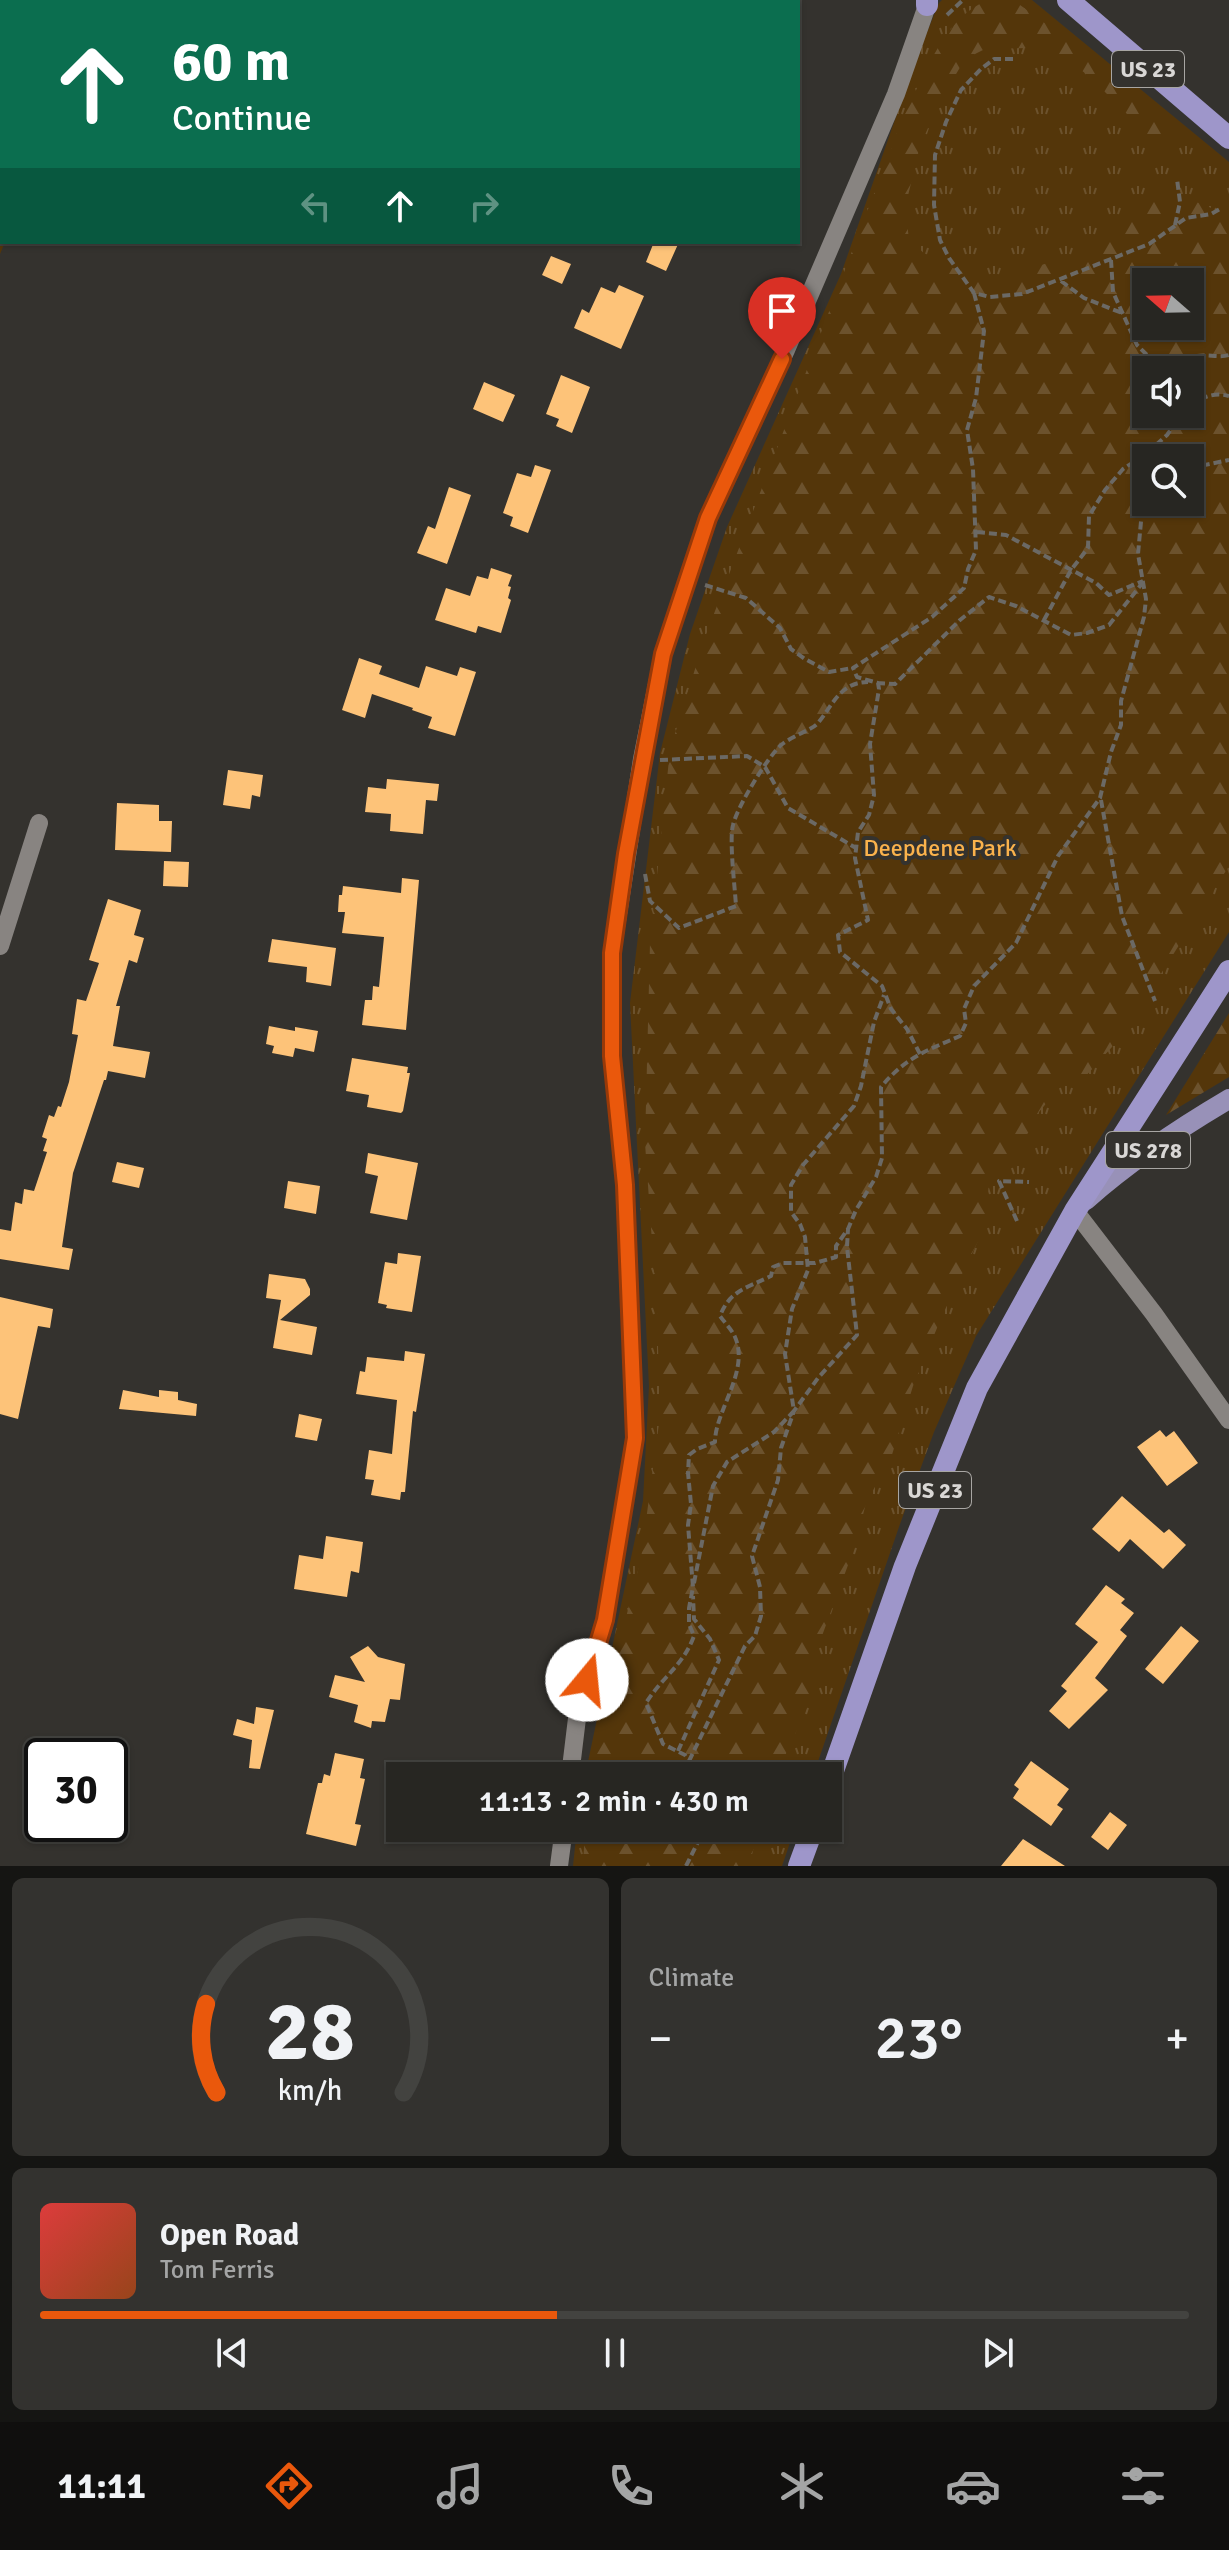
<!DOCTYPE html>
<html lang="en">
<head>
<meta charset="utf-8">
<style>
  body { margin:0; font-family:Signika,sans-serif; background:#33322f; color:#f1f3f6; height:100vh; display:flex; flex-direction:column; font-size:30px; white-space:nowrap }
  * { box-sizing:border-box; margin:0 }
  p { font-size:26px; color:#a4a5a5 }
  .icon { flex:none; width:44px; height:44px; fill:none; stroke:currentColor; stroke-width:2; stroke-linecap:round; stroke-linejoin:round }
  .map { position:relative; height:1866px; overflow:hidden }
  .drawer { display:flex; flex-direction:column; gap:12px; padding:12px; background:#151513; flex:1 }
  .drawer>* { flex:none }
  .top-card { position:absolute; left:0px; top:0px; width:800px; height:244px; box-shadow:0 2px 6px #0004,0 0 0 2px #434340; background:#0b6e4f; color:#fff; overflow:hidden }
  .needle { width:52px; rotate:290deg }
  .controls { position:absolute; left:1132px; top:268px; display:grid; gap:16px }
  .controls a { display:grid; place-items:center; width:72px; height:72px; border-radius:0px; background:#272622; box-shadow:0 2px 6px #0004,0 0 0 2px #434340; font-size:40px }
  .speed { position:absolute; left:24px; top:1738px; display:flex; gap:16px; font-size:40px; font-weight:700; text-align:center }
  .speed>* { display:grid; place-content:center; width:104px; height:104px; border-radius:50%; background:#272622; box-shadow:0 2px 6px #0004,0 0 0 2px #434340; line-height:1 }
  .speed .limit { border:4px solid #111; border-radius:12px; background:#fff; color:#111 }
  .pin { position:absolute; display:grid; place-items:center; width:68px; height:68px; color:#fff; margin:-82px -34px; border-radius:50% 50% 50% 0; rotate:-45deg; box-shadow:0 0 8px #0007 }
  .pin .icon { rotate:45deg }
  .me { position:absolute; width:88px; margin:-44px; rotate:17deg; stroke-linejoin:round; filter:drop-shadow(0 0 6px #0008) }
  .turn { display:flex; align-items:center; gap:28px; height:168px; padding:0 40px; font-size:36px }
  .turn .icon { width:104px; height:104px; stroke-width:2.5 }
  .turn b { display:block; font-size:56px; line-height:68px }
  .lanes { display:flex; align-items:center; height:76px; padding:0 40px; background:#0003; justify-content:center; gap:40px; direction:ltr }
  .lanes .off { opacity:.35 }
  .big { font-size:60px; font-weight:600; line-height:1.1 }
  .drawer .card { flex:1; display:flex; flex-direction:column; justify-content:center; gap:12px; min-width:0; padding:0 28px; border-radius:12px; background:#33322f }
  .drawer .dial { align-items:center; gap:0 }
  .dial svg { height:208px; overflow:visible; fill:none; stroke:#434340; stroke-width:7; stroke-linecap:round; text-anchor:middle }
  .dial text { fill:#f1f3f6; stroke:none }
  .song { display:flex; align-items:center; gap:24px }
  .cover { width:96px; height:96px; border-radius:12px; background:linear-gradient(135deg,hsl(0 70% 55%),hsl(20 70% 35%)) }
  .played { height:8px; border-radius:4px; background:linear-gradient(90deg,#ea580c 45%,#434340 45%) }
  .keys { display:flex; justify-content:space-around; direction:ltr }
  .heat { display:flex; justify-content:space-between; align-items:center; font-size:44px; direction:ltr }
  .drawer .tiles { flex:1; display:grid; gap:12px; grid-template-columns:1fr 1fr }
  .card:last-child { grid-column:span 2 }
  .trip { position:absolute; left:386px; top:1762px; width:456px; height:80px; border-radius:0px; background:#272622; box-shadow:0 2px 6px #0004,0 0 0 2px #434340; font-weight:600; line-height:80px; text-align:center }
  .tab-bar { display:flex; height:128px; justify-content:space-around; align-items:center; background:#100f0e; color:#a4a5a5 }
  .tab-bar .icon { width:56px; height:56px }
  .tab-bar .active { color:#ea580c }
  .tab-bar b { font-size:36px; color:#f1f3f6 }
  .map>svg:first-child { display:block }
  .grass { fill:url(#grass-tufts); fill-rule:evenodd }
  .forest { fill:url(#forest-firs); fill-rule:evenodd }
  .building { fill:#fdc379 }
  .lines { fill:none; stroke-linecap:round; stroke-linejoin:round }
  .path { stroke:#6b6965; stroke-width:4; stroke-dasharray:8 4; stroke-linecap:butt }
  .minor { stroke:#888481; stroke-width:18 }
  .primary { stroke:#9891b8; stroke-width:20 }
  .trunk { stroke:#9e96ca; stroke-width:22 }
  .route-casing { stroke:#983908; stroke-width:20 }
  .route { stroke:#ea580c; stroke-width:14 }
  .labels { text-anchor:middle; stroke-width:8; stroke-linejoin:round; paint-order:stroke }
  .shield { fill:#34322e; stroke:#a8a6a3; stroke-width:2 }
  .shield-label { font-size:22px; font-weight:bold; fill:#d9d7d5 }
  .park-label { font-size:24px; fill:#fab24c; stroke:#34322e }
</style>
</head>
<body>
<div class="map">
<svg width="1229" height="1866" viewBox="0 0 1229 1866">
  <defs>
    <pattern id="grass-tufts" width="24" height="20" patternUnits="userSpaceOnUse" patternTransform="scale(2)"><rect width="24" height="20" fill="#54360a"/><path d="M3 7l-1-3M5 7V3M7 7l1-3M15 17l-1-3M17 17v-4M19 17l1-3" fill="none" stroke="#6c522d"/></pattern>
    <pattern id="forest-firs" width="22" height="20" patternUnits="userSpaceOnUse" patternTransform="scale(2)"><rect width="22" height="20" fill="#54360a"/><path d="M5 1l3.5 6h-7zM16 11l3.5 6h-7z" fill="#6c522d"/></pattern>
  </defs>
  <rect width="100%" height="100%" fill="#34322e"/>
  <path class="grass" d="M942,0H1032L1229,162V932L976,1336L934,1432L900,1524L813,1776H585L643,1501L649,1386L630,1003L660,753L690,634L727,527L841,274L918,54L939,3ZM1146,282H1190V326H1146ZM1146,370H1190V414H1146ZM1146,458H1190V502H1146Z
    M577,1828H795L782,1866H573Z"/>
  <path class="forest" d="M0,0H97V2H2V242H5L0,254Z
    M991,0H1007L1020,5L1056,31L1182,139L1157,144L1088,75L1063,58L1033,48L985,49L965,59L940,101L920,146L905,208L909,239L931,260L980,278L1010,274L1079,254L1153,196C1183,195 1204,202 1229,218V866L1121,1037L1084,1078L1064,1082L1039,1112L1029,1132L1004,1158L989,1180L988,1194L995,1216L978,1241L942,1316L913,1386L891,1458L866,1503L855,1546L819,1644L811,1673L808,1705L776,1776H592L609,1685L641,1558L660,1416L657,1312L645,1143L650,943L670,750L704,640L902,120C922,81 946,11 991,0ZM1146,282H1190V326H1146ZM1146,370H1190V414H1146ZM1146,458H1190V502H1146Z
    M1229,1013V1077L1166,1115Z
    M585,1828H759L749,1866H583Z"/>
  <path class="building" d="M654,242H679L666,271L646,262Z
    M551,256L571,264L562,284L542,275Z
    M619,285L644,296L621,349L574,328L582,309L589,313L601,287L615,293Z
    M561,375L590,387L572,433L556,426L559,419L546,414Z
    M484,382L515,395L503,422L473,409Z
    M535,465L551,470L528,533L510,526L513,517L503,513L517,473L531,477Z
    M449,487L471,495L447,564L417,553L428,526L435,529Z
    M491,568L512,575L508,586L511,587L508,598L511,600L501,633L478,626L476,633L435,620L446,588L470,596L477,576L488,579Z
    M359,658L382,666L379,674L419,688L426,666L457,676L460,667L476,672L455,736L428,728L432,717L412,710L413,708L372,694L365,718L342,710Z
    M228,770L263,775L260,797L252,795L250,809L223,805Z
    M387,779L439,784L437,801L426,800L423,834L390,831L391,814L365,812L368,787L386,789Z
    M117,803L159,805V821H172L171,852L115,850Z
    M164,861L189,862L188,887L163,886Z
    M402,878L419,880L406,1030L362,1025L365,1000H372L373,986L379,987L384,937L342,933L345,912H338L339,895H342L343,886L401,893Z
    M108,899L141,910L134,935L144,938L137,963L129,960L116,1006H120L113,1046L150,1052L145,1078L108,1071L106,1080H104L73,1173L62,1247L73,1249L69,1270L0,1259V1229L11,1231L15,1202L22,1204L24,1189L34,1191L47,1152L43,1151L47,1139L42,1137L49,1115L54,1117L58,1106L61,1107L69,1082L78,1035L72,1034L77,999L86,1001L99,963L89,960Z
    M272,939L336,948L331,986L306,982L307,967L268,962Z
    M269,1026L295,1031V1027L318,1031L314,1052L295,1048L293,1057L272,1053L274,1046L266,1044Z
    M352,1058L408,1067L407,1073H410L403,1111L401,1113L367,1107L369,1095L346,1091Z
    M368,1153L418,1163L407,1220L370,1213L378,1176L365,1173Z
    M117,1162L144,1168L139,1188L112,1182Z
    M288,1181L320,1186L316,1214L284,1208Z
    M398,1253L421,1256L412,1312L386,1308L387,1305L378,1303L385,1262L397,1264Z
    M269,1274L305,1279L310,1289V1295L280,1320L317,1327L312,1355L273,1348L281,1300L266,1298Z
    M0,1297L53,1309L50,1328L38,1326L18,1419L0,1414Z
    M405,1351L425,1354L416,1412L413,1411L405,1492H401L400,1500L371,1495L374,1480L365,1479L369,1450L392,1454L397,1400L356,1394L360,1371L365,1372L367,1357L404,1361Z
    M123,1390L159,1397V1390L178,1392V1400L197,1404L196,1416L119,1409Z
    M299,1414L322,1419L317,1441L295,1437Z
    M1160,1430L1166,1437L1174,1431L1198,1463L1167,1486L1137,1447Z
    M1122,1496L1164,1533L1169,1529L1186,1545L1163,1569L1130,1539L1119,1552L1092,1529Z
    M326,1536L363,1542L359,1573L351,1571L347,1597L294,1589L299,1555L323,1559Z
    M1106,1585L1125,1599L1121,1603L1134,1613L1120,1630L1127,1636L1095,1678L1108,1690L1069,1729L1049,1711L1067,1691L1061,1686L1098,1642L1075,1624Z
    M1181,1626L1199,1641L1163,1684L1145,1669Z
    M368,1646L378,1657L405,1664L400,1700L390,1699L385,1722L372,1721L371,1728L354,1722L358,1705L329,1697L335,1675L365,1682L350,1657Z
    M256,1707L274,1710L260,1769L249,1768L252,1740L233,1735L237,1719L254,1724Z
    M335,1753L364,1759L360,1778L365,1779L355,1824L361,1825L356,1846L306,1834L318,1783H322L324,1774L330,1776Z
    M1031,1761L1069,1789L1057,1805L1063,1809L1051,1826L1013,1798L1019,1789L1014,1785Z
    M1110,1812L1127,1825L1108,1850L1091,1837Z
    M1023,1839L1065,1866H1001Z"/>
  <g class="lines">
    <path class="path" d="M947,15L963,0
      M1013,59H994L981,69L961,90L946,122L935,155L934,205L940,240L949,258L974,293L990,297L1022,294L1149,244L1186,218L1211,214L1222,208
      M1175,225L1180,202L1177,179
      M1111,260L1113,292L1137,345L1151,359C1170,361 1179,359 1197,356C1208,354 1218,358 1229,355
      M1061,281L1084,298L1122,313
      M1190,406C1202,397 1214,392 1229,396
      M1190,468L1229,460
      M977,532L1006,535L1096,583L1109,595L1143,581
      M705,585L746,598L780,628L791,649L805,659L829,672L853,668
      M1044,620L1071,570L1088,548L1089,516L1105,490L1123,469L1146,454L1167,435L1182,414
      M877,683L895,684L960,620L989,597L1016,606L1071,635L1087,633L1109,625L1144,581
      M660,760L747,756L765,767L788,808L856,848
      M1101,800L1122,916L1155,1001
      M645,874L650,901L679,928L736,906C735,888 729,840 733,825C737,807 767,758 781,745C792,736 812,730 818,723C833,705 840,682 868,682
      M920,1054L907,1029L891,1009L882,986L840,952L838,935L868,920L855,858L858,832L869,815L874,795L870,744L879,689L878,683L857,677L853,668L932,617L964,588L968,569L976,550L973,469L967,430L976,398L984,331L974,293
      M1017,1221L999,1181L1029,1182
      M694,1583L713,1486L727,1462L774,1432L794,1411L785,1354L792,1309L808,1270L805,1237L800,1224L791,1212V1185L803,1165L854,1106L861,1086L874,1022L884,995
      M678,1751L719,1660L710,1639L694,1619L693,1596
      M689,1761L745,1646L755,1636L761,1616L760,1587L752,1556L778,1480L781,1448L794,1411L818,1378L857,1335L847,1247L848,1229
      M699,1776L685,1755L663,1744L646,1703C662,1677 683,1666 694,1636L689,1624V1608L693,1587L688,1525L691,1504L688,1473L689,1455L697,1449L715,1442C715,1411 750,1371 735,1337C732,1330 725,1323 720,1316C730,1290 747,1288 771,1276L773,1267L783,1263H815L836,1257V1246L848,1229L856,1210L876,1177L882,1158L881,1087C906,1057 926,1051 960,1036L966,1023L964,1009L974,986L1016,943L1058,856L1100,798L1111,752L1121,725V701L1144,617L1146,599L1138,554L1142,511L1146,502
      M686,1866L705,1828"/>
    <path class="minor" d="M0,946L39,823
      M1075,1211L1154,1314L1229,1420
      M570,1776L578,1710L605,1620L635,1438L625,1185L612,1056V953L642,759L663,654L708,518L786,350L896,94L929,0
      M559,1866L564,1828"/>
    <path class="primary" d="M1086,1200C1130,1161 1178,1129 1229,1099"/>
    <path class="trunk" d="M927,0V5
      M1068,0L1229,138
      M828,1785L905,1566L977,1388L1075,1211L1229,971
      M799,1866L813,1828"/>
  </g>
  <g class="lines">
    <g class="route-casing">
      <path id="route" d="M587,1680L605,1620L635,1438L625,1185L612,1056V953L626,854L663,654L708,518L782,359"/>
    </g>
    <use href="#route" class="route"/>
  </g>
  <g class="labels">
    <g class="shield">
      <rect x="1112" y="51" width="72" height="36" rx="6"/>
      <rect x="1106" y="1132" width="84" height="36" rx="6"/>
      <rect x="899" y="1472" width="72" height="36" rx="6"/>
    </g>
    <g class="shield-label">
      <text x="1148" y="77">US 23</text>
      <text x="1148" y="1158">US 278</text>
      <text x="935" y="1498">US 23</text>
    </g>
    <g class="park-label">
      <text x="940" y="856">Deepdene Park</text>
    </g>
  </g>
</svg>
<div class="controls">
<a><svg class="needle" viewBox="-14 -14 28 28"><path d="M0-13l5 13h-10z" fill="#e53935"/><path d="M0 13l5-13h-10z" fill="#a4a5a5"/></svg></a>
<a><svg class="icon" aria-label="sound" viewBox="0 0 24 24"><path d="M4 9h4l5-4v14l-5-4H4zM17 9q2 3 0 6"/></svg></a>
<a><svg class="icon" aria-label="search" viewBox="0 0 24 24"><circle cx="10" cy="10" r="6"/><path d="M15 15l6 6"/></svg></a>
</div>
<div class="speed"><div class="limit">30</div></div>
<div class="pin" style="left:782px;top:359px;background:#d93025"><svg class="icon" aria-label="arrive" viewBox="0 0 24 24"><path d="M6 21V4h12l-3 4 3 4H6"/></svg></div>
<svg class="me" style="left:587px;top:1680px" viewBox="-20 -20 40 40"><circle r="19" fill="#fff"/><path d="M0-13L10 11 0 6-10 11z" fill="#ea580c"/></svg>
<div class="trip">11:13 · 2 min · 430 m</div>
<div class="top-card">
<div class="turn"><svg class="icon" aria-label="ahead" viewBox="0 0 24 24"><path d="M12 20V5M6 11l6-6 6 6"/></svg><div><b>60 m</b>Continue</div></div>
<div class="lanes"><svg class="icon off" aria-label="left" viewBox="0 0 24 24"><path d="M17 20v-9H6M10 6l-5 5 5 5"/></svg><svg class="icon" aria-label="ahead" viewBox="0 0 24 24"><path d="M12 20V5M6 11l6-6 6 6"/></svg><svg class="icon off" aria-label="right" viewBox="0 0 24 24"><path d="M7 20v-9h11M14 6l5 5-5 5"/></svg></div>
</div>
</div>
<section class="drawer">
<div class="tiles">
<div class="card dial"><svg viewBox="0 0 100 80">
<path d="M14 69A42 42 0 1 1 86 69"/>
<path d="M14 69A42 42 0 0 1 10 35" stroke="#ea580c"/>
<text x="50" y="56" font-size="32" font-weight="700">28</text>
<text x="50" y="72" font-size="11">km/h</text>
</svg></div>
<div class="card"><p>Climate</p>
<div class="heat"><a>−</a><b class="big">23°</b><a>+</a></div>
</div>
<div class="card">
<div class="song"><i class="cover"></i><div><b>Open Road</b><p>Tom Ferris</p></div></div>
<div class="played"></div>
<div class="keys"><svg class="icon" aria-label="previous" viewBox="0 0 24 24"><path d="M18 5L8 12l10 7zM5 5v14"/></svg><svg class="icon" aria-label="pause" viewBox="0 0 24 24"><path d="M8 5v14M16 5v14"/></svg><svg class="icon" aria-label="next" viewBox="0 0 24 24"><path d="M6 5l10 7-10 7zM19 5v14"/></svg></div>
</div>
</div>
</section>
<nav class="tab-bar">
<b>11:11</b>
<svg class="icon active" aria-label="directions" viewBox="0 0 24 24"><path d="M12 3l9 9-9 9-9-9zM9 14v-3h6M13 9l2 2-2 2"/></svg>
<svg class="icon" aria-label="music" viewBox="0 0 24 24"><path d="M9 18V5l10-2v13"/><circle cx="6" cy="18" r="3"/><circle cx="16" cy="16" r="3"/></svg>
<svg class="icon" aria-label="phone" viewBox="0 0 24 24"><path d="M5 4h4l2 5-3 2q2 4 5 5l2-3 5 2v4C11 20 4 13 5 4z"/></svg>
<svg class="icon" aria-label="climate" viewBox="0 0 24 24"><path d="M12 3v18M4 7l16 10M4 17L20 7"/></svg>
<svg class="icon" aria-label="car" viewBox="0 0 24 24"><path d="M5 17H2v-5l4-1 3-4h7l3 4 3 1v5h-3M9 17h6M6 11h13"/><circle cx="7" cy="17" r="2"/><circle cx="17" cy="17" r="2"/></svg>
<svg class="icon" aria-label="filters" viewBox="0 0 24 24"><path d="M4 7h16M4 17h16"/><circle cx="9" cy="7" r="2"/><circle cx="15" cy="17" r="2"/></svg>
</nav>
</body>
</html>
